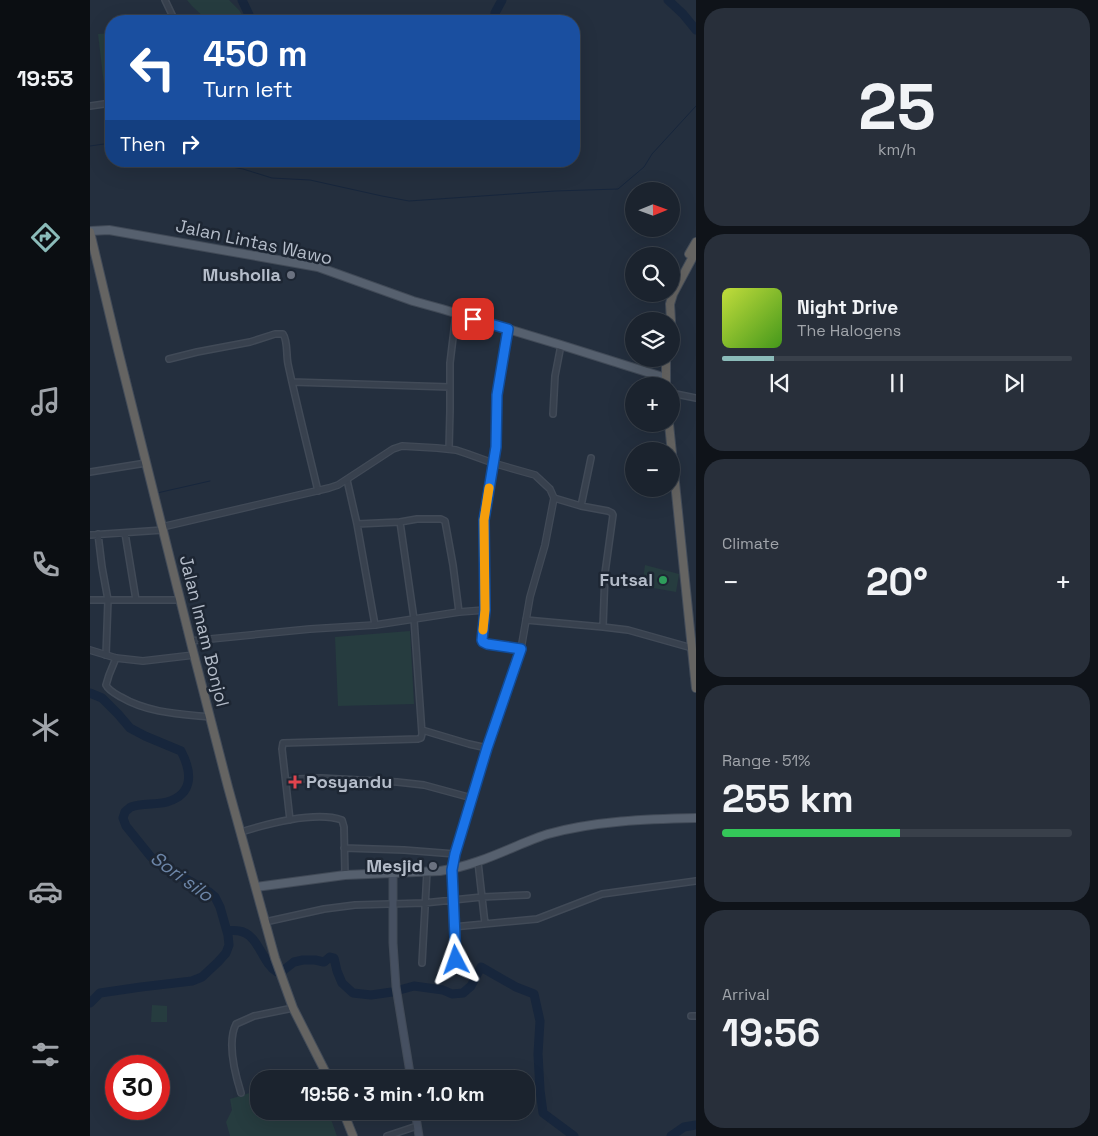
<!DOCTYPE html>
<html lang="en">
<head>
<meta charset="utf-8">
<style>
  body { margin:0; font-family:"Space Grotesk",sans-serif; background:#282f3a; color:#f1f3f6; height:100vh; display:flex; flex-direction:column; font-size:19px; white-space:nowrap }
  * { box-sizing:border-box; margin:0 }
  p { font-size:16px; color:#a0a4aa }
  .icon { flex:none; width:28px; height:28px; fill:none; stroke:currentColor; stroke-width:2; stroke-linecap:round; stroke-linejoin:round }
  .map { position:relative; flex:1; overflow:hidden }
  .drawer { display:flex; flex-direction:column; gap:8px; padding:8px; background:#0f1319; width:402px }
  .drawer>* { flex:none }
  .top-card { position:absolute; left:15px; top:15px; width:475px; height:152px; border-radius:20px; box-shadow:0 5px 20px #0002,0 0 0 1px #39404a; background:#1a4fa0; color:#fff; overflow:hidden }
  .needle { width:32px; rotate:89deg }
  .controls { position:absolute; left:535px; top:182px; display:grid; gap:10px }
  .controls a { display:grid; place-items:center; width:55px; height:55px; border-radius:50%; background:#1b232e; box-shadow:0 5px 20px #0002,0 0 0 1px #39404a; font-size:25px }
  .speed { position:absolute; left:15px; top:1055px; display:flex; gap:10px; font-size:25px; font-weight:700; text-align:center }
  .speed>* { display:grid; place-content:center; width:65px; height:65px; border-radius:50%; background:#1b232e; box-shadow:0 5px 20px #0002,0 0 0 1px #39404a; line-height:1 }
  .speed .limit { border:8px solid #d22; background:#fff; color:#111 }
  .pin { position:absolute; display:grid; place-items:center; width:42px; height:42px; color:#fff; margin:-21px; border-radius:10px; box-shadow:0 2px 8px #0006 }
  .me { position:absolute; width:55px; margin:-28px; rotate:356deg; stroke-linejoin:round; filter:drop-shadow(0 0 4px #0008) }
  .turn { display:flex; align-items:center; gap:18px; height:105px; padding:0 15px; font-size:22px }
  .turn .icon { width:65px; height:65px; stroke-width:2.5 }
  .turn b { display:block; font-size:35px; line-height:42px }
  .then { display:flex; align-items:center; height:48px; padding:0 15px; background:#0003; gap:10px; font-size:19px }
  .big { font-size:38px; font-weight:600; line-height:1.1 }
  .drawer .tile { flex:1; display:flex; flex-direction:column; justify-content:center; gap:8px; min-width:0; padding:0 18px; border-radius:20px; background:#282f3a }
  .drawer .dial { align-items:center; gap:0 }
  .dial b { font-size:65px; line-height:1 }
  .song { display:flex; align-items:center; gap:15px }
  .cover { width:60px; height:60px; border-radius:8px; background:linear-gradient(135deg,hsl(70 70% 55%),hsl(100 70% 35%)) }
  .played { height:5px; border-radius:2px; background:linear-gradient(90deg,#8bbbb9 15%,#39404a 15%) }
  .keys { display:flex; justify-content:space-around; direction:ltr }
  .heat { display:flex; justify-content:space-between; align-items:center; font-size:28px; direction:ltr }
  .charge { height:8px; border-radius:4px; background:linear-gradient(90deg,#34c759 51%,#39404a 0) }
  .trip { position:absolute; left:160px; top:1070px; width:285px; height:50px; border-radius:20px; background:#1b232e; box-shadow:0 5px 20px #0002,0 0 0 1px #39404a; font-weight:600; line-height:50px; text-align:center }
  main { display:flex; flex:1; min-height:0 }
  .dock { display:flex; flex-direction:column; width:90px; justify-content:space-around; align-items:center; background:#0b0e12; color:#a0a4aa }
  .dock .icon { width:35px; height:35px }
  .dock .active { color:#8bbbb9 }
  .dock b { font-size:22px; color:#f1f3f6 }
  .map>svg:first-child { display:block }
  .green { fill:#263c3f }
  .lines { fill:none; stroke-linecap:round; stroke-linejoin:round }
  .stream { stroke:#17263c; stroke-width:1 }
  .river { stroke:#17263c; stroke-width:9 }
  .minor-casing { stroke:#414a57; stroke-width:8 }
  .tertiary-casing { stroke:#414a57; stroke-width:8 }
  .secondary-casing { stroke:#414a57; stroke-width:9 }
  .primary-casing { stroke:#414a57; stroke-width:10 }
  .trunk-casing { stroke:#434c59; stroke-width:10 }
  .minor { stroke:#38414e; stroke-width:5 }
  .tertiary { stroke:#38414e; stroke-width:5.5 }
  .secondary { stroke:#465061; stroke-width:7 }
  .primary { stroke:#56606e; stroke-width:8 }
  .trunk { stroke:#656462; stroke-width:8 }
  .route-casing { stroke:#114b97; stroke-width:12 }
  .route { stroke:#1a73e8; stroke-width:9 }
  .slow { stroke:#f59e0b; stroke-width:9 }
  .worship-dot { fill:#6b7280; stroke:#1d2633; stroke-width:2 }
  .leisure-dot { fill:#2e9e5b; stroke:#1d2633; stroke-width:2 }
  .health-dot { fill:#e0444e; stroke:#1d2633; stroke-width:2 }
  .labels { text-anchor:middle; stroke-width:5; stroke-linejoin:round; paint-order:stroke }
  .street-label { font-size:18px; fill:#b4bcc9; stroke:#1d2633 }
  .poi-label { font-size:18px; font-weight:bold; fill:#b4bcc9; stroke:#1d2633; text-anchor:end }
  .water-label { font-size:19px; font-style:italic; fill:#6d86a8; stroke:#1d2633 }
</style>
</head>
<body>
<main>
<nav class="dock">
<b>19:53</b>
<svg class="icon active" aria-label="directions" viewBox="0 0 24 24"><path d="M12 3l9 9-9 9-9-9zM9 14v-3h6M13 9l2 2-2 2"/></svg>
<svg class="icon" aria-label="music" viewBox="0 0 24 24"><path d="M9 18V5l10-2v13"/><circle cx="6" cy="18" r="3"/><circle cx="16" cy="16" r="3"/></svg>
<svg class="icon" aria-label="phone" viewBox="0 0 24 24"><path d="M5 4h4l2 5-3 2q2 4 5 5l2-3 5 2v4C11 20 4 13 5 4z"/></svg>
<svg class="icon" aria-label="climate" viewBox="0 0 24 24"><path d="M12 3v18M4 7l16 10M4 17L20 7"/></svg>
<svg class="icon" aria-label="car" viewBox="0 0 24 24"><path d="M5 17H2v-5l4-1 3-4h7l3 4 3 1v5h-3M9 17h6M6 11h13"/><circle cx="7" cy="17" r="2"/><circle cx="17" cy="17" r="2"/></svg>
<svg class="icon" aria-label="filters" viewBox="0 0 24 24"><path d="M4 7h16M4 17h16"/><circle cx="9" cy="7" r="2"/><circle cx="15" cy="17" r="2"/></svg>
</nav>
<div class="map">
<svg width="606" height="1136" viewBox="0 0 606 1136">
  <rect width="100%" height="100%" fill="#242f3e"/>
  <path class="green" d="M97,0H139L149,10L156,21H118L102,6Z
    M21,33V102H16L8,34Z
    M555,565L589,574L586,592L552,586Z
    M320,631L324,704L248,706L245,637Z
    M62,1005L77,1006V1022H61Z
    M169,1090V1111H238L247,1136H140L136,1122L142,1110L140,1099Z"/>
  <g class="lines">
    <path class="stream" d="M0,146L21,143
      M109,161L153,169L182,178L220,180L292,196L319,201L465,191L528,189L554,167L562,154L606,106
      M67,493L120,481"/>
    <path class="river" d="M152,0L162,21
      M578,0L593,14L606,30
      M404,21L405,13L412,0
      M0,693L12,698L28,714L40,728L55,736L91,751C102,772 104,794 77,802C66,805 51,803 41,807C39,808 37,810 35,812L33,818L36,826L61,857L71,865L119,892L125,897L130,907L138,935L139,945L136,953L128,962L112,977L102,981L51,987L10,993L0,1003
      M137,930C141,931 145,930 149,931C169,934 171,962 187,972L195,969L204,962L213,960H225L234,962L240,957L244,958L247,971L252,983L263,993L281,995L302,992L324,986L353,990L362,994L373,993L381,986L391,967L426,987L444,994L450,1021L448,1054L450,1090L453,1113L484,1136
      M581,1136L594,1127L606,1125"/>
    <g class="minor-casing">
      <path id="minor" d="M75,0L85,21
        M0,106L21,103
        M79,359L107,352L160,342L185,334H193C198,341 196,354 198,364C207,406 218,449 228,491
        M202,382L360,387
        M581,393L606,398
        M463,414L465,376L471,345
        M359,449L360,410V363L366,313
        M0,472L56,463
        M257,480L267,524L285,625
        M464,498L491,506L518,511L522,513L523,515L515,573L513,627L538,630L602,648
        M491,506L501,458
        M310,522L327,519H351L355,521L363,565L369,612
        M35,533L46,600
        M8,534L12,567L18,600L16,655
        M0,535L73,530
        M0,600H90
        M395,610L394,520L405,447L407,395L417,329
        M436,620L513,627
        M26,658L19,675L16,685C19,691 26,694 31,697C58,713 90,714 120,717
        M332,730L379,744L397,748
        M196,782L209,779L231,778L307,782L334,785L382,798
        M200,820L192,749L193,743L328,739L331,738L332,734L324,619L310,522L267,524
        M151,832C177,824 226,811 252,820L254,827L255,875
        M254,848L314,850L365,854
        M388,862L395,924
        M362,870L363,927L447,919L512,894L606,881
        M175,922L234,909L265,905L334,903L392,897L437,895
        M363,927L365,961
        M332,963L337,871
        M601,1016H606
        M304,1079L320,1075
        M151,1093C145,1074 137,1042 146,1024L164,1016L203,1008
        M297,1136L327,1126"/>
    </g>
    <g class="tertiary-casing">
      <path id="tertiary" d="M72,527L239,488L248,485L303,449L312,446L347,448L366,450L378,454L403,463L445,475L460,489L464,498L455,545L440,597L431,649L397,748L365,854L362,870
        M100,641L220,629L285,625L369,612L395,610L392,641L397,644L431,649
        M0,650L26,658L53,661L104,655"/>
    </g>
    <g class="secondary-casing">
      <path id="secondary" d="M303,873V943L306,987L321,1079
        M325,1111L329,1136"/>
    </g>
    <g class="primary-casing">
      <path id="primary" d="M0,231L19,230L64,238L228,267L323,301L352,309L471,345L576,378
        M166,887L255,875L350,871C378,867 403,856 429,845C439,841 448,837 458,834C505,821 556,819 606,818"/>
    </g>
    <g class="trunk-casing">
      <path id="trunk" d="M0,232L28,350L104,655L138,787L185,958L203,1008L239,1079
        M599,254L606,242
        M581,321L580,304L583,294L606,251
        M581,322L582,335L581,353
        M576,359V386
        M579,424L606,688
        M253,1111L263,1136"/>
    </g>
    <use href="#minor" class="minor"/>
    <use href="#tertiary" class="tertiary"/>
    <use href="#secondary" class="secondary"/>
    <use href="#primary" class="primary"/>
    <use href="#trunk" class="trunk"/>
  </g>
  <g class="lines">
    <g class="route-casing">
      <path id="route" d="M366,960L362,870L365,854L397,748L431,649L397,644L393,642L392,640L395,610L394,520L406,447L407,395L418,329L383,319"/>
    </g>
    <use href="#route" class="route"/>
    <path class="slow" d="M393,630L395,610L394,520L399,488"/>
  </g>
  <g class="worship-dot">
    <circle cx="201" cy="275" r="5"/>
    <circle cx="343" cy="866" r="5"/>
  </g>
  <circle class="leisure-dot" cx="573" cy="580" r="5"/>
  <path class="health-dot" d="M202.5 774.5h5v5h5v5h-5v5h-5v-5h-5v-5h5z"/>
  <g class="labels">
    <g class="street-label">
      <text transform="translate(164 242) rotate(12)" y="6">Jalan Lintas Wawo</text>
      <text transform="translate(114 631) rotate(76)" y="6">Jalan Imam Bonjol</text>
    </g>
    <g class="poi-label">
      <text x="191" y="281">Musholla</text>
      <text x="563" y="586">Futsal</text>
      <text x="216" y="788" text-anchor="start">Posyandu</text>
      <text x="333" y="872">Mesjid</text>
    </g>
    <g class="water-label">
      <text transform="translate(92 876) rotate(36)" y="7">Sori silo</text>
    </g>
  </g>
</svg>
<div class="controls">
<a><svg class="needle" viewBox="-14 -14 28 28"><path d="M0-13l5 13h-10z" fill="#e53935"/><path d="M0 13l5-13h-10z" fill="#a0a4aa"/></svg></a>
<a><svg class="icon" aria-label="search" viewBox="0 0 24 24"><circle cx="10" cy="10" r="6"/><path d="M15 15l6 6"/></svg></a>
<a><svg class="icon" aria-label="layers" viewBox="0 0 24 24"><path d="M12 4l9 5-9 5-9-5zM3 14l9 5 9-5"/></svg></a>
<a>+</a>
<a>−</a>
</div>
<div class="speed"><div class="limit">30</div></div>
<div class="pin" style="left:383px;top:319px;background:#d93025"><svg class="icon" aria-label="arrive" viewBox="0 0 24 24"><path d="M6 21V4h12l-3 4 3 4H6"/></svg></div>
<svg class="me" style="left:366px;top:960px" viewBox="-20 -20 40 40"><path d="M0-17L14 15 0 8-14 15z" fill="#1a73e8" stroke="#fff" stroke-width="4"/></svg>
<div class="trip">19:56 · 3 min · 1.0 km</div>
<div class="top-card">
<div class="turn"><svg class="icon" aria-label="left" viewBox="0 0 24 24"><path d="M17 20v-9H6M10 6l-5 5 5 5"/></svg><div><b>450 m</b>Turn left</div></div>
<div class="then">Then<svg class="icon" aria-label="right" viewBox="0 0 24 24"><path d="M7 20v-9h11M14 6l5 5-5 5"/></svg></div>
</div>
</div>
<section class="drawer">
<div class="tile dial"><b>25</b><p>km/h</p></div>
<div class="tile">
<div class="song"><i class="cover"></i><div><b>Night Drive</b><p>The Halogens</p></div></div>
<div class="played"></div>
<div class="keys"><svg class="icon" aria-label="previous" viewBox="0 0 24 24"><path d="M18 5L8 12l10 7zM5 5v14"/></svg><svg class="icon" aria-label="pause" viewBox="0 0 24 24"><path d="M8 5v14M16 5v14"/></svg><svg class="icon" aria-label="next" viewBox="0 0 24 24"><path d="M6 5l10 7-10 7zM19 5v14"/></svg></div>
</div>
<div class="tile"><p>Climate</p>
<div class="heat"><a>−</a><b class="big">20°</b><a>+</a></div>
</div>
<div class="tile"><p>Range · 51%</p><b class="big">255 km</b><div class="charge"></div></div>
<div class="tile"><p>Arrival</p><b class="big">19:56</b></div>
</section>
</main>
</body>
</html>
